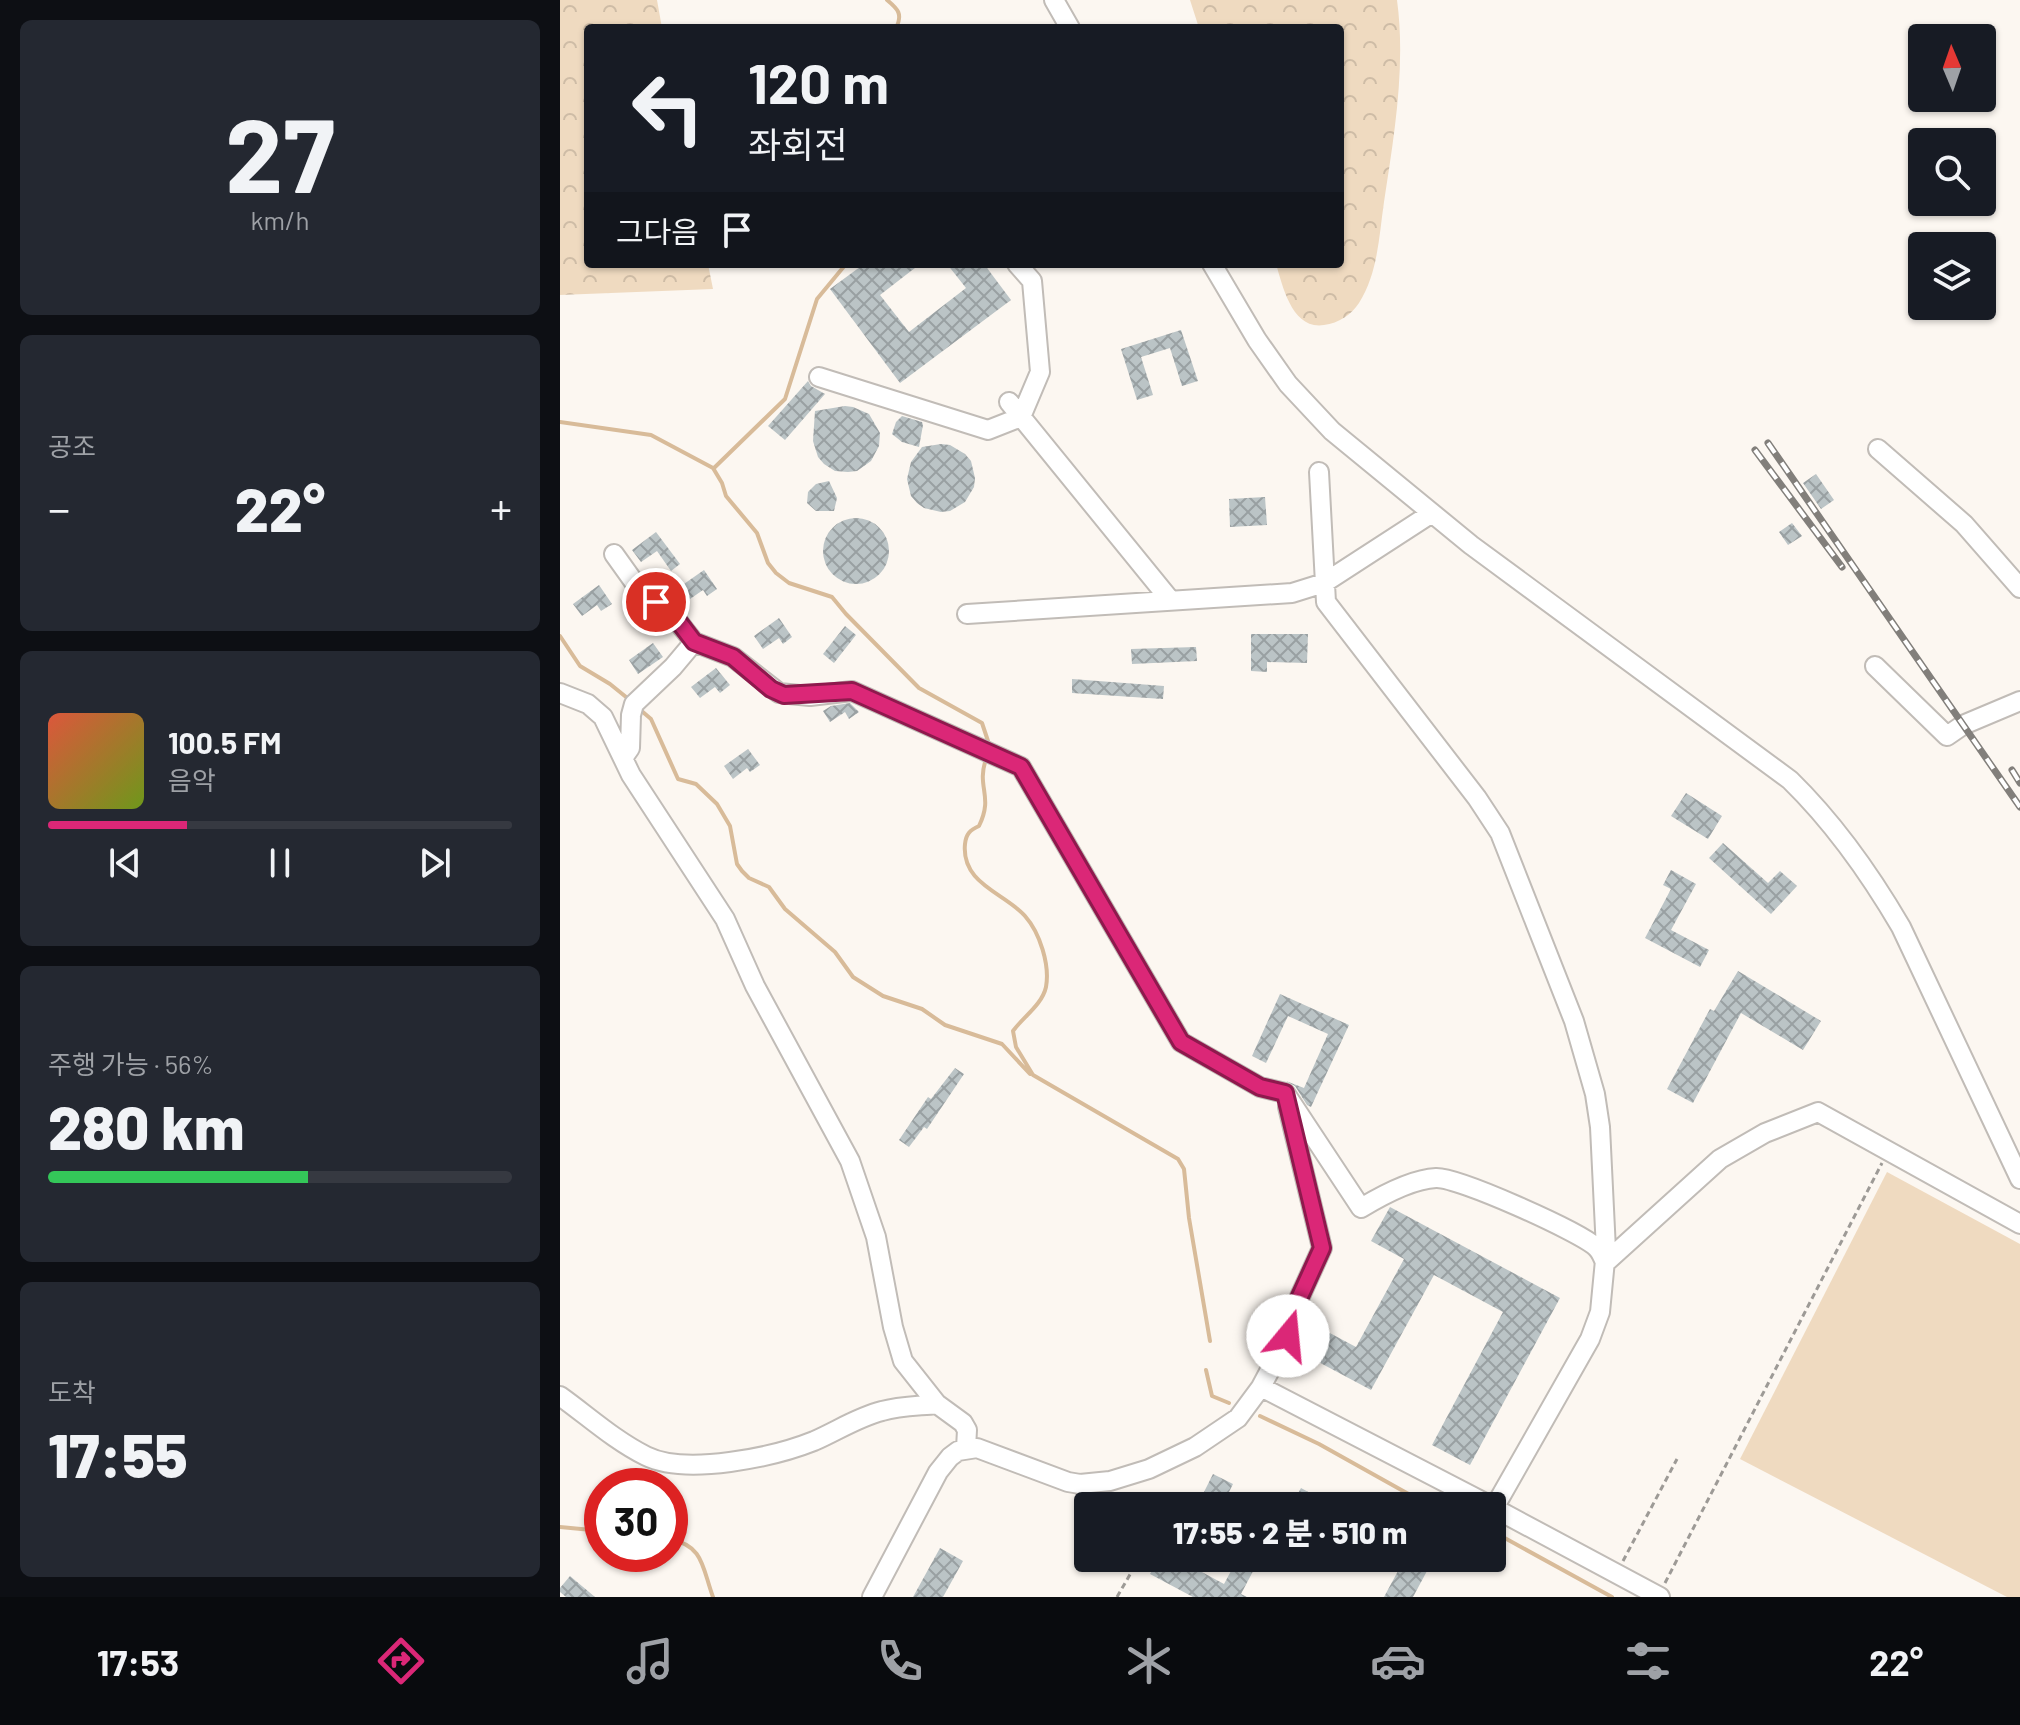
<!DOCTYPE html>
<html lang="ko">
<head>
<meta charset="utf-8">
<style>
  body { margin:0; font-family:Barlow,"Noto Sans KR",sans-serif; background:#242831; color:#f1f3f6; height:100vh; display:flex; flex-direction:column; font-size:30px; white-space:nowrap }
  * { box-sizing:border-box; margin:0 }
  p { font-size:26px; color:#9ea1a6 }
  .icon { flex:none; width:44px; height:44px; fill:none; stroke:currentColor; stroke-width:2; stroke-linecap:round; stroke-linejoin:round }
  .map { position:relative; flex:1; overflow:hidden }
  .sheet { display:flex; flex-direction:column; gap:20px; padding:20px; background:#0d0f14; width:560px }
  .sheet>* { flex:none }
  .top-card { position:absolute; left:24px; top:24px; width:760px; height:244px; border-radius:8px; box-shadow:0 2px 6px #0004; background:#171b24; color:#f1f3f6; overflow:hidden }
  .needle { width:52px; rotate:358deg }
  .buttons { position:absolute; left:1348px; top:24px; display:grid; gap:16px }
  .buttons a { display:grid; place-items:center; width:88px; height:88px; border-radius:8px; background:#171b24; box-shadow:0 2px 6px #0004; font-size:40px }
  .speed { position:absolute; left:24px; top:1468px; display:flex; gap:16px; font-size:40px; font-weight:700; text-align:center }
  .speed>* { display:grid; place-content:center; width:104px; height:104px; border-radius:50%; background:#171b24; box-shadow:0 2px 6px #0004; line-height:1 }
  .speed .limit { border:12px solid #d22; background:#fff; color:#111 }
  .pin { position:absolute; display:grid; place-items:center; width:68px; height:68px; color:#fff; margin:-34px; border:4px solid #fff; border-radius:50%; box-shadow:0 2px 8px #0007 }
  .me { position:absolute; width:88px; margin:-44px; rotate:17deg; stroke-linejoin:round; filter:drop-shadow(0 0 6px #0008) }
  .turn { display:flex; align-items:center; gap:28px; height:168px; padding:0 32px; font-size:36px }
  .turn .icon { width:104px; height:104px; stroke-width:2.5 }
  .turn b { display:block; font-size:56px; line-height:68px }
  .then { display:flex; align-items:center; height:76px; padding:0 32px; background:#0003; gap:16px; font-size:30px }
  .big { font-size:60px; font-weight:800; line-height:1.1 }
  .sheet .card { flex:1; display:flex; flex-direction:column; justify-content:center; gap:12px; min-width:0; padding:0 28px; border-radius:12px; background:#242831 }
  .sheet .dial { align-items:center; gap:0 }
  .dial b { font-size:104px; line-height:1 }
  .song { display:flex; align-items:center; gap:24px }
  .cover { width:96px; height:96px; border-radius:12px; background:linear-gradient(135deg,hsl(10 70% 55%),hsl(80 70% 35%)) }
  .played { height:8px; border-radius:4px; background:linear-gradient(90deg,#db2777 30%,#363941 30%) }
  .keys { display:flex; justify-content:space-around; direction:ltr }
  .heat { display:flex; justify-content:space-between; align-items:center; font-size:44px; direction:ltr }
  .charge { height:12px; border-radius:6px; background:linear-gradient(90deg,#34c759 56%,#363941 0) }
  .trip { position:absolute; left:514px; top:1492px; width:432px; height:80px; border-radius:8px; background:#171b24; box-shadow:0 2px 6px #0004; font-weight:800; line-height:80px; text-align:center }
  .tabs { display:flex; height:128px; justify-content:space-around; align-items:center; background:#090b0e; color:#9ea1a6 }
  .tabs .icon { width:56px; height:56px }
  .tabs .current { color:#db2777 }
  .tabs b { font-size:36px; color:#f1f3f6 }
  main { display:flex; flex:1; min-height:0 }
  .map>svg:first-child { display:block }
  .forest { fill:url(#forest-crowns) }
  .pitch { fill:#efdac0 }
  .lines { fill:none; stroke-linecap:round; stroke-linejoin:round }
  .stream { stroke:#d8bb99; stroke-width:4 }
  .building { fill:url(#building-cross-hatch) }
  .minor-casing { stroke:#c1bcb7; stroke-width:22 }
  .path { stroke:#9d9a96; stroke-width:3; stroke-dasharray:6 4; stroke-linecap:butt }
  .minor { stroke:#fff; stroke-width:18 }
  .rail-casing { stroke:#827f7b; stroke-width:7 }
  .rail { stroke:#fff; stroke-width:4; stroke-dasharray:12; stroke-linecap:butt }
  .route-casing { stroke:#8e194d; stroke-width:20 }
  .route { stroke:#db2777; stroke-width:14 }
</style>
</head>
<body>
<main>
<section class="sheet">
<div class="card dial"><b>27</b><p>km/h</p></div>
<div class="card"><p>공조</p>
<div class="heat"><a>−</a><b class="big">22°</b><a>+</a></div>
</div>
<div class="card">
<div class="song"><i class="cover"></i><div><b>100.5 FM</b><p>음악</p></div></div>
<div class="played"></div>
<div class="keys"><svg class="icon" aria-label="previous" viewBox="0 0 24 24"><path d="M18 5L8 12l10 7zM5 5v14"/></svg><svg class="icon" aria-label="pause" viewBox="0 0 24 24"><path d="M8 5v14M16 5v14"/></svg><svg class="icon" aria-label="next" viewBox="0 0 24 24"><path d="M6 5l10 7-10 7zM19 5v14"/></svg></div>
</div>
<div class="card"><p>주행 가능 · 56%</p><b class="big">280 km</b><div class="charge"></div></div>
<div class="card"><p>도착</p><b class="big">17:55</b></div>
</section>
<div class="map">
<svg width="1460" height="1597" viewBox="0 0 1460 1597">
  <defs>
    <pattern id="forest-crowns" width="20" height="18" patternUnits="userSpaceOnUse" patternTransform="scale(2)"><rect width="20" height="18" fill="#efdac0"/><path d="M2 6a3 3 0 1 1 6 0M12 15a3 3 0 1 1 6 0" fill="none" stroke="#cebca6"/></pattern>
    <pattern id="building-cross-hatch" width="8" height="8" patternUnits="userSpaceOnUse" patternTransform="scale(2)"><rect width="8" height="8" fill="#bbc4c6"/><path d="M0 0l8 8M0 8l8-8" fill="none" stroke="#99a0a2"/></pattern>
  </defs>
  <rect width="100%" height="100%" fill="#fcf7f1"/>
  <path class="forest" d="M0,0H97L102,28H28V264H148L153,289L0,295Z
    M630,0H837C846,66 834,137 824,202C819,236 818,273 799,303C791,315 779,323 764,325C732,330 723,287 716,264H780V28H639Z"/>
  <path class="pitch" d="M1327,1172L1460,1244V1597H1447L1180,1459Z"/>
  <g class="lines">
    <path class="stream" d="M327,0C338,9 343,14 336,28
      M0,422L91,435L153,468L162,483L166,496L197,533L208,563L216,573L229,583L272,597L286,614L359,688L422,723L430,747
      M154,468L225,399L257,299L286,264
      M0,636L20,666L50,684L71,701
      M77,707L91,719L118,779L136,784L157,804L170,826L177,864L182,871L189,878L209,887L225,909L275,952L293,977L323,996L362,1009L385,1025L442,1044L470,1074
      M426,759C416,788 434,795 419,826C410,830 406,834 405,844C401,884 445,893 465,916C480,933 490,965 486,987C482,1005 463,1017 453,1031L456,1047L473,1075L618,1159L624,1169L629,1218L650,1341
      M646,1370L652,1396L669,1403
      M700,1416L759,1444L870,1506
      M0,1527L42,1531
      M932,1531L1052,1597
      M110,1539C144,1546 142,1567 153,1597"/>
  </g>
  <path class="building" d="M304,264H360L320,295L349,332L406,288L387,264H424L451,300L340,383L270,289Z
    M621,330L638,381L622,386L610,348L581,357L593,395L577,400L561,349Z
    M248,381L251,386L265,394L225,440L208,426Z
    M285,406L293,407L309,414L320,433L319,446L311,461L297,471L288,472L275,471L264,464L258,457L253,441L255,411Z
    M342,416L362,422L363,425L359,447L342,442L332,434L336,422Z
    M381,444L390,445L405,454L411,461L415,478L414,487L405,502L390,511L381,512L364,508L357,503L351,496L347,479L351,462L362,447Z
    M1256,474L1274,500L1261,509L1243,483Z
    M269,481L277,498L274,511H256L247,503L248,492L256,484Z
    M705,497L707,525L670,527L669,499Z
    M263 551a33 33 0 1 1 66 0a33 33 0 1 1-66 0Z
    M1232,523L1242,536L1228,545L1219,532Z
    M96,532L120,564L111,571L97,551L81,562L72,550Z
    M144,570L157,589L147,596L143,590L130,599L121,586Z
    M39,585L52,604L41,611L37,605L22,616L13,604Z
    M219,618L232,637L223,644L219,638L203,649L194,636Z
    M285,626L296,635L274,663L263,654Z
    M691,634H748L747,663L707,662V672L691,671Z
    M93,643L103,657L78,674L69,660Z
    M636,647L637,661L572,664L571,649Z
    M156,668L170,685L160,693L155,687L140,698L131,687Z
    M512,679L604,686L603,699L512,693Z
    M290,703L299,712L289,719L285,712L270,722L263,711L271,706Z
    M188,749L200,765L190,772L187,768L173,779L164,766Z
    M1126,793L1162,816L1148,839L1111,816Z
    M1163,843L1208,883L1220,871L1237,886L1211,914L1149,858Z
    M1111,870L1136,884L1111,930L1149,950L1140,967L1085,938L1111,889L1103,885Z
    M1178,971L1261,1021L1243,1050L1181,1013L1133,1103L1107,1089L1150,1009L1154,1011Z
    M720,994L789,1025L751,1107L747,1105L735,1086L726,1081L744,1088L768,1034L728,1016L706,1063L692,1056Z
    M395,1068L404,1074L367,1129L364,1127L349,1147L339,1140L368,1097L371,1099Z
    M830,1207L1000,1298L910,1465L872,1445L943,1312L874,1275L811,1390L751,1358L766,1331L796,1347L844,1259L811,1241Z
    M653,1474L673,1484L662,1506H637Z
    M741,1488L774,1506H731Z
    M380,1548L403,1561L383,1597H353Z
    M599,1558H616L664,1584L678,1558H700L681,1594L687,1597H633L590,1574Z
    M845,1558H874L853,1597H824Z
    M10,1576L35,1597H6L0,1592V1588Z"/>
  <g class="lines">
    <g class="minor-casing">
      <path id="minor" d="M494,0L510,28
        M652,264L697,340L728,384L772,431L911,545L1230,780C1274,823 1310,874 1341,927L1460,1179
        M259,377L428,430L461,417L480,372L472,281L457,264
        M449,402L611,601
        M1318,449L1404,524L1460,588
        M759,472L766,602L917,798L940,833L1014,1021L1035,1094L1040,1127L1046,1250L1040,1312L1030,1339L934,1508
        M54,554L74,582L92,600L108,609L134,642L173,657L219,693L250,696L292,691L461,767L621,1042L700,1087L725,1093L801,1208C821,1196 852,1179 876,1178C898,1177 1018,1231 1036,1247C1041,1252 1043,1257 1045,1263L1160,1159L1205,1133L1258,1112L1460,1224
        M407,614L732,593L764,583L872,513
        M1315,666L1387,736L1403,725L1460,701
        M0,693L28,704L43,717L71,775L165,919L195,986L290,1161L316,1237L333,1327L343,1361L377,1404L403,1423L407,1430L406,1448
        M63,758L70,748L71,715L74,704L113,667L134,642
        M701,1387L931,1506
        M0,1396C28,1416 54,1440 86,1456C126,1476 214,1457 254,1441C277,1431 298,1417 322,1411C339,1406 358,1406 377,1404
        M932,1507L1100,1597
        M312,1597L378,1472L390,1457L398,1451L417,1448L508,1482L520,1484L550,1481L589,1469L635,1447L678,1418L701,1387L728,1336L737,1303L762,1248L728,1107"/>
    </g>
    <path class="path" d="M1063,1561L1117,1459
      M1105,1583L1322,1163
      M557,1597L572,1571"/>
    <use href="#minor" class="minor"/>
    <g class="rail-casing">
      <path id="rail" d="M1208,443L1460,807
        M1195,450L1282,567
        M1452,770L1460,783"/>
    </g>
    <use href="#rail" class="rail"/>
  </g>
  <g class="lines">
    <g class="route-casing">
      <path id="route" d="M96,602L112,613L134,642L173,657L211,689L224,695L292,691L461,767L621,1042L700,1087L725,1093L762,1248L737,1303L728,1336"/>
    </g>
    <use href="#route" class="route"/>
  </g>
</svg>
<div class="buttons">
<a><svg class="needle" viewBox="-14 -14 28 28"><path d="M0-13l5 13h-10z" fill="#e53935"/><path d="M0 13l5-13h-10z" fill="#9ea1a6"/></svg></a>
<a><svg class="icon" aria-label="search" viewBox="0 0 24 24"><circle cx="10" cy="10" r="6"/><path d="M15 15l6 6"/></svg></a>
<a><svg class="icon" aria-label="layers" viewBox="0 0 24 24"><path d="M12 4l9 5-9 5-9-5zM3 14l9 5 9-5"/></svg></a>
</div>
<div class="speed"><div class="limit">30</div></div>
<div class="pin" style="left:96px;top:602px;background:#d93025"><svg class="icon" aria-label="arrive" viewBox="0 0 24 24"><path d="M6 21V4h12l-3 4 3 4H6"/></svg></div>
<svg class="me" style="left:728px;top:1336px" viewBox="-20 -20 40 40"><circle r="19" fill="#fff"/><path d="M0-13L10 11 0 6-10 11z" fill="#db2777"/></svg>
<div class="trip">17:55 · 2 분 · 510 m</div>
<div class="top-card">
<div class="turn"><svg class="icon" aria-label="left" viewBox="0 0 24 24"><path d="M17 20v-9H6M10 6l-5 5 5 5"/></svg><div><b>120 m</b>좌회전</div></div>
<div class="then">그다음<svg class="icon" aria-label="arrive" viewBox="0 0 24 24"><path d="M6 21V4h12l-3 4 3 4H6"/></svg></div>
</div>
</div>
</main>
<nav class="tabs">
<b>17:53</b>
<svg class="icon current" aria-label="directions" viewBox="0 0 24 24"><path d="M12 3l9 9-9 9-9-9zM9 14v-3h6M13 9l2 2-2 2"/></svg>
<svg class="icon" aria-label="music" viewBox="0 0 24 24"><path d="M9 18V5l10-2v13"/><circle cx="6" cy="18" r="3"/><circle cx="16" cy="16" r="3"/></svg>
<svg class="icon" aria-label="phone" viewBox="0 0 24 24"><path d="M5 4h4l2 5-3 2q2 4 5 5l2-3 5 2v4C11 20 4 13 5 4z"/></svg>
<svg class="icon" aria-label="climate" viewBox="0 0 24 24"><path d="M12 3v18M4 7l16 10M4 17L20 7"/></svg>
<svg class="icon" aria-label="car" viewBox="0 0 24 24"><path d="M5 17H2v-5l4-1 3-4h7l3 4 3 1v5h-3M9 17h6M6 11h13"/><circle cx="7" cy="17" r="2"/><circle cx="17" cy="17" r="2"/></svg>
<svg class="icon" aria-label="filters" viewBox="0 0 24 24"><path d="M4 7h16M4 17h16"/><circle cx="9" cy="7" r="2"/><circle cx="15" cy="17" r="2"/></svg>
<b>22°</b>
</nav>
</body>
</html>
